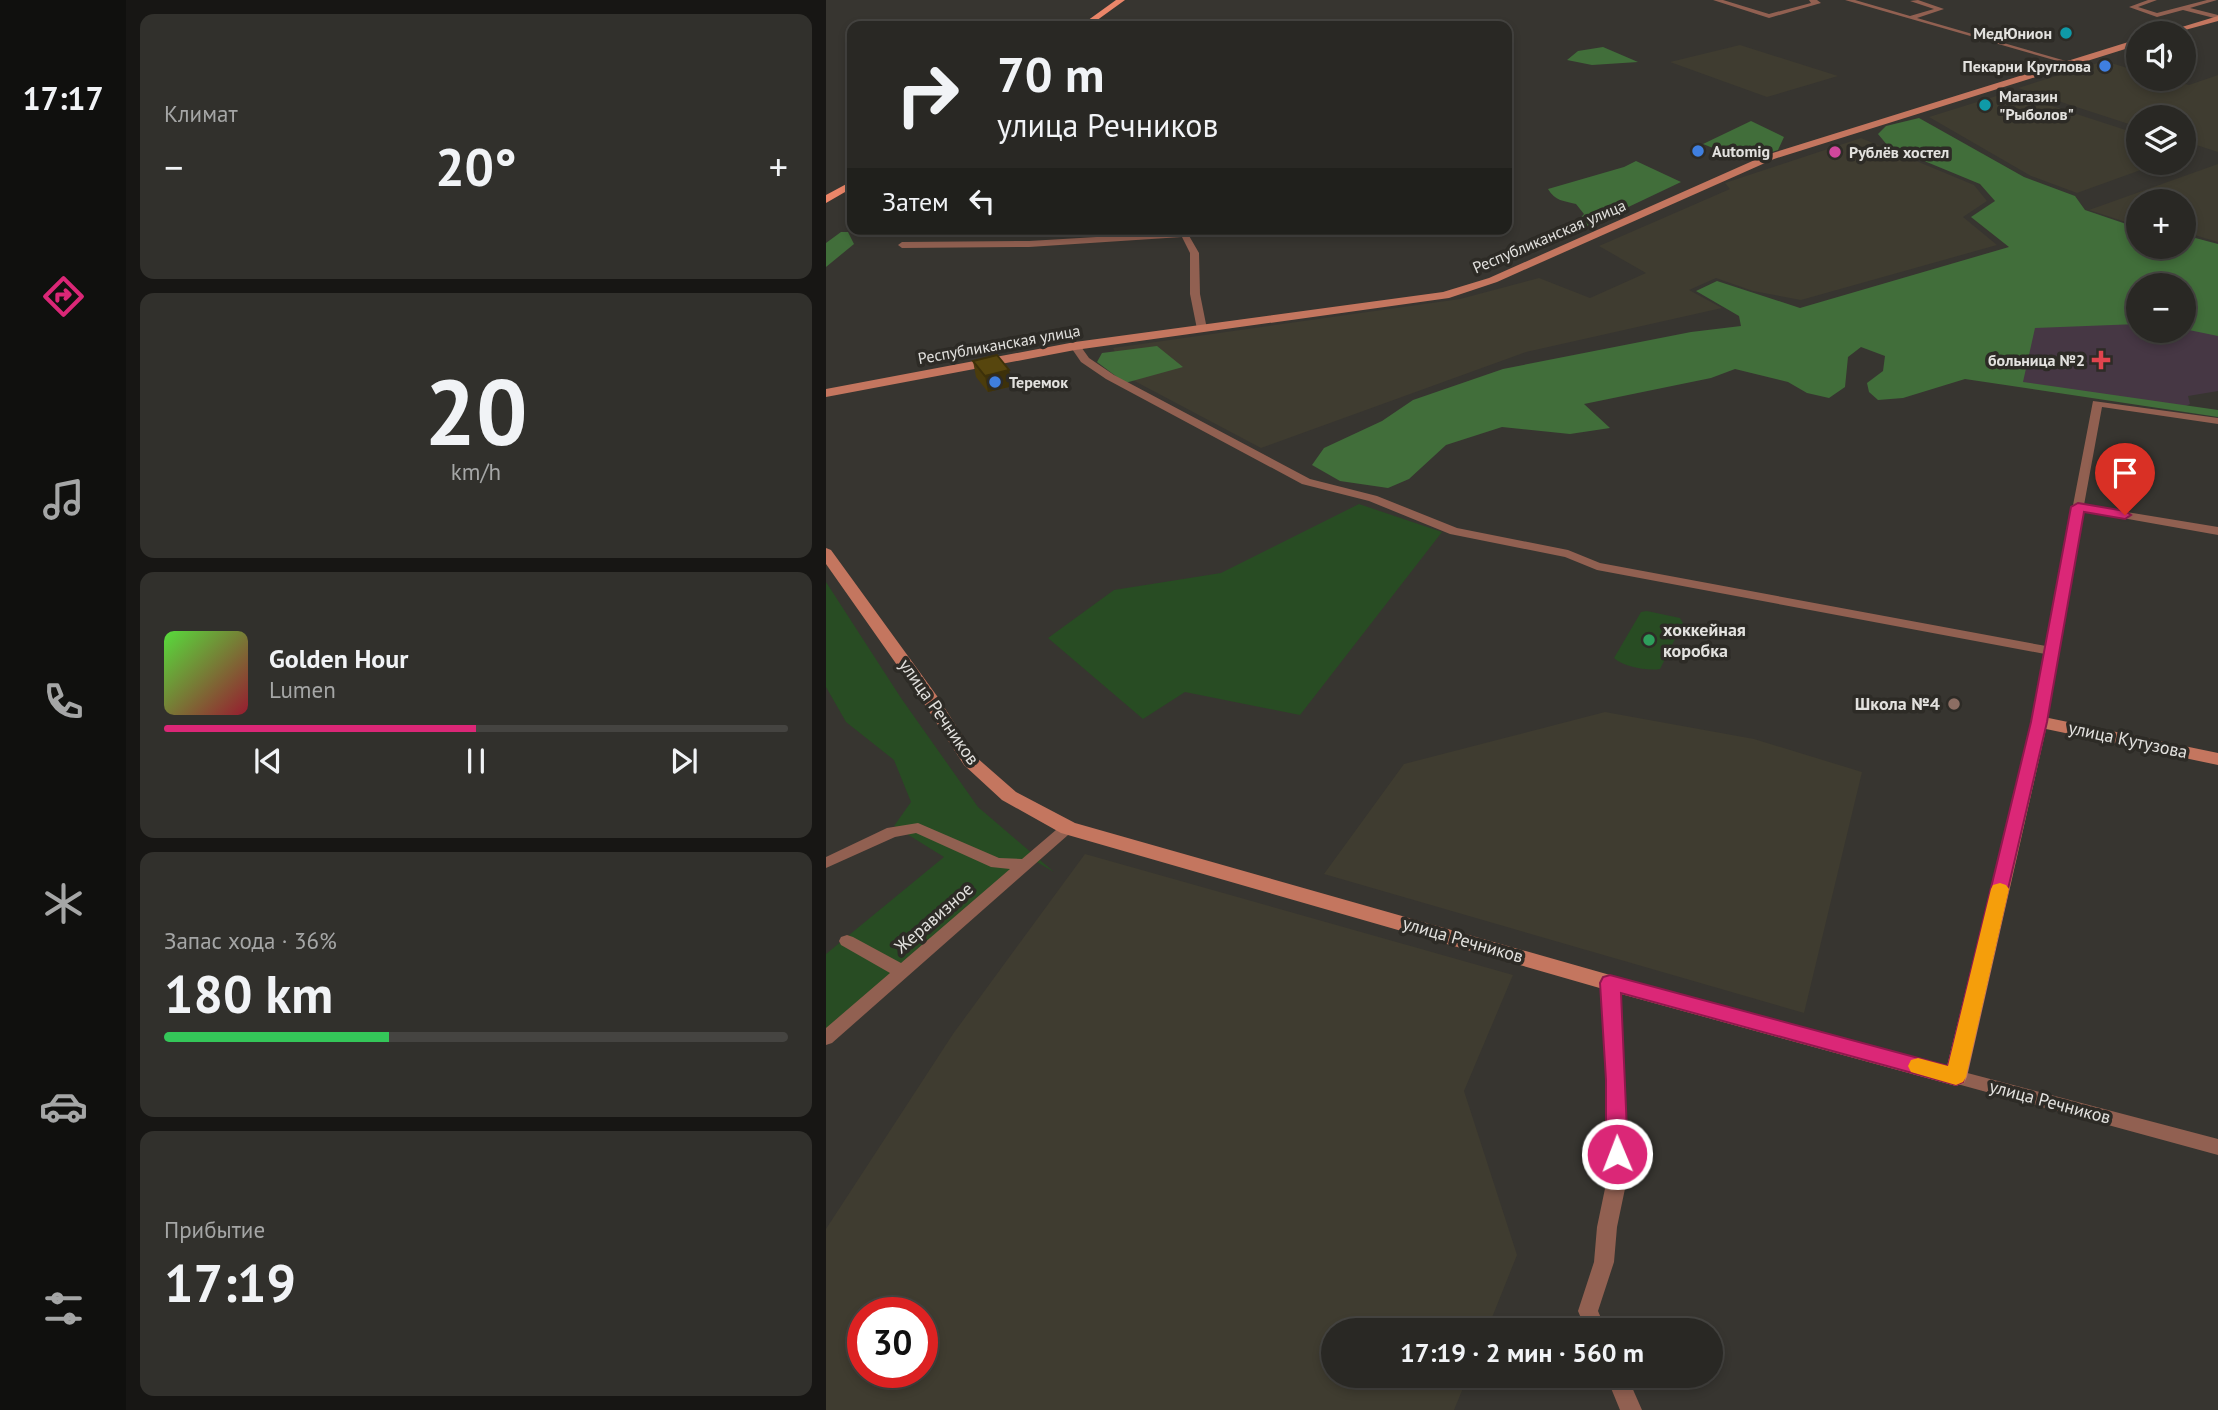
<!DOCTYPE html>
<html lang="ru">
<head>
<meta charset="utf-8">
<style>
  body { margin:0; font-family:"PT Sans",sans-serif; background:#31302c; color:#f1f3f6; height:100vh; display:flex; flex-direction:column; font-size:26px; white-space:nowrap }
  * { box-sizing:border-box; margin:0 }
  p { font-size:23px; color:#a5a6a6 }
  .icon { flex:none; width:38px; height:38px; fill:none; stroke:currentColor; stroke-width:2; stroke-linecap:round; stroke-linejoin:round }
  .map { position:relative; flex:1; overflow:hidden }
  .side { display:flex; flex-direction:column; gap:14px; padding:14px; background:#171614; width:700px }
  .side>* { flex:none }
  .top-card { position:absolute; left:21px; top:21px; width:665px; height:214px; border-radius:14px; box-shadow:0 4px 10px #0003,0 0 0 2px #454441; background:#292824; color:#f1f3f6; overflow:hidden }
  .fabs { position:absolute; left:1300px; top:21px; display:grid; gap:14px }
  .fabs a { display:grid; place-items:center; width:70px; height:70px; border-radius:50%; background:#292824; box-shadow:0 4px 10px #0003,0 0 0 2px #454441; font-size:35px }
  .speed { position:absolute; left:21px; top:1297px; display:flex; gap:14px; font-size:35px; font-weight:700; text-align:center }
  .speed>* { display:grid; place-content:center; width:91px; height:91px; border-radius:50%; background:#292824; box-shadow:0 4px 10px #0003,0 0 0 2px #454441; line-height:1 }
  .speed .limit { border:10px solid #d22; background:#fff; color:#111 }
  .pin { position:absolute; display:grid; place-items:center; width:60px; height:60px; color:#fff; margin:-72px -30px; border-radius:50% 50% 50% 0; rotate:-45deg; box-shadow:0 0 7px #0007 }
  .pin .icon { rotate:45deg }
  .me { position:absolute; width:77px; margin:-38px; rotate:359deg; stroke-linejoin:round; filter:drop-shadow(0 0 5px #0008) }
  .turn { display:flex; align-items:center; gap:24px; height:147px; padding:0 35px; font-size:32px }
  .turn .icon { width:91px; height:91px; stroke-width:2.5 }
  .turn b { display:block; font-size:49px; line-height:60px }
  .then { display:flex; align-items:center; height:66px; padding:0 35px; background:#0003; gap:14px; font-size:26px }
  .big { font-size:52px; font-weight:700; line-height:1.1 }
  .side .tile { flex:1; display:flex; flex-direction:column; justify-content:center; gap:10px; min-width:0; padding:0 24px; border-radius:14px; background:#31302c }
  .side .dial { align-items:center; gap:0 }
  .dial b { font-size:91px; line-height:1 }
  .song { display:flex; align-items:center; gap:21px }
  .cover { width:84px; height:84px; border-radius:10px; background:linear-gradient(135deg,hsl(110 70% 55%),hsl(350 70% 35%)) }
  .played { height:7px; border-radius:4px; background:linear-gradient(90deg,#db2777 50%,#454441 50%) }
  .keys { display:flex; justify-content:space-around; direction:ltr }
  .heat { display:flex; justify-content:space-between; align-items:center; font-size:38px; direction:ltr }
  .charge { height:10px; border-radius:5px; background:linear-gradient(90deg,#34c759 36%,#454441 0) }
  .trip { position:absolute; left:495px; top:1318px; width:402px; height:70px; border-radius:35px; background:#292824; box-shadow:0 4px 10px #0003,0 0 0 2px #454441; font-weight:700; line-height:70px; text-align:center }
  main { display:flex; flex:1; min-height:0 }
  .menu { display:flex; flex-direction:column; width:126px; justify-content:space-around; align-items:center; background:#10100e; color:#a5a6a6 }
  .menu .icon { width:49px; height:49px }
  .menu .active { color:#db2777 }
  .menu b { font-size:32px; color:#f1f3f6 }
  .map>svg:first-child { display:block }
  .built { fill:#3f3c30; fill-rule:evenodd }
  .medical { fill:#463744 }
  .green { fill:#284c23 }
  .forest { fill:#416e3a }
  .lines { fill:none; stroke-linecap:round; stroke-linejoin:round }
  .street { fill:#916051; fill-rule:evenodd }
  .secondary { fill:#c4765f; fill-rule:evenodd }
  .primary { fill:#eb8669; fill-rule:evenodd }
  .wall { fill:#4b3c0c }
  .shaded-wall { fill:#3d310a }
  .building { fill:#57460e; stroke:#3d310a; stroke-width:2 }
  .route { fill:#db2777; stroke:#8e194d; stroke-width:2 }
  .slow { fill:#f59e0b }
  .culture-dot { fill:#0f9aa8; stroke:#2d2b26; stroke-width:2.5 }
  .shop-dot { fill:#3f7fe0; stroke:#2d2b26; stroke-width:2.5 }
  .hotel-dot { fill:#d1479c; stroke:#2d2b26; stroke-width:2.5 }
  .health-dot { fill:#e0444e; stroke:#2d2b26; stroke-width:2.5 }
  .leisure-dot { fill:#2e9e5b; stroke:#2d2b26; stroke-width:2.5 }
  .education-dot { fill:#8d6e63; stroke:#2d2b26; stroke-width:2.5 }
  .labels { text-anchor:middle; stroke-width:7; stroke-linejoin:round; paint-order:stroke }
  .far-poi-label { font-size:16px; font-weight:bold; fill:#e2e1de; stroke:#2d2b26; text-anchor:start }
  .far-street-label { font-size:16px; fill:#e2e1de; stroke:#2d2b26 }
  .poi-label { font-size:18px; font-weight:bold; fill:#e2e1de; stroke:#2d2b26; text-anchor:start }
  .street-label { font-size:18px; fill:#e2e1de; stroke:#2d2b26 }
</style>
</head>
<body>
<main>
<nav class="menu">
<b>17:17</b>
<svg class="icon active" aria-label="directions" viewBox="0 0 24 24"><path d="M12 3l9 9-9 9-9-9zM9 14v-3h6M13 9l2 2-2 2"/></svg>
<svg class="icon" aria-label="music" viewBox="0 0 24 24"><path d="M9 18V5l10-2v13"/><circle cx="6" cy="18" r="3"/><circle cx="16" cy="16" r="3"/></svg>
<svg class="icon" aria-label="phone" viewBox="0 0 24 24"><path d="M5 4h4l2 5-3 2q2 4 5 5l2-3 5 2v4C11 20 4 13 5 4z"/></svg>
<svg class="icon" aria-label="climate" viewBox="0 0 24 24"><path d="M12 3v18M4 7l16 10M4 17L20 7"/></svg>
<svg class="icon" aria-label="car" viewBox="0 0 24 24"><path d="M5 17H2v-5l4-1 3-4h7l3 4 3 1v5h-3M9 17h6M6 11h13"/><circle cx="7" cy="17" r="2"/><circle cx="17" cy="17" r="2"/></svg>
<svg class="icon" aria-label="filters" viewBox="0 0 24 24"><path d="M4 7h16M4 17h16"/><circle cx="9" cy="7" r="2"/><circle cx="15" cy="17" r="2"/></svg>
</nav>
<section class="side">
<div class="tile"><p>Климат</p>
<div class="heat"><a>−</a><b class="big">20°</b><a>+</a></div>
</div>
<div class="tile dial"><b>20</b><p>km/h</p></div>
<div class="tile">
<div class="song"><i class="cover"></i><div><b>Golden Hour</b><p>Lumen</p></div></div>
<div class="played"></div>
<div class="keys"><svg class="icon" aria-label="previous" viewBox="0 0 24 24"><path d="M18 5L8 12l10 7zM5 5v14"/></svg><svg class="icon" aria-label="pause" viewBox="0 0 24 24"><path d="M8 5v14M16 5v14"/></svg><svg class="icon" aria-label="next" viewBox="0 0 24 24"><path d="M6 5l10 7-10 7zM19 5v14"/></svg></div>
</div>
<div class="tile"><p>Запас хода · 36%</p><b class="big">180 km</b><div class="charge"></div></div>
<div class="tile"><p>Прибытие</p><b class="big">17:19</b></div>
</section>
<div class="map">
<svg width="1392" height="1410" viewBox="0 0 1392 1410">
  <rect width="100%" height="100%" fill="#373530"/>
  <path class="built" d="M914,45L1012,76L941,97L844,62Z
    M1278,61L1312,71V79H1340L1363,85L1392,75V152L1358,141V117H1312V127L1192,88Z
    M1183,92L1312,134V163H1334L1251,193L1205,176L1103,117Z
    M1035,138L1148,185L1161,201L1137,217L1171,245L975,300L927,291L890,278L863,290L896,308L700,352L435,448L301,377L287,348L634,299L713,278L764,298L820,273L773,246L904,189L899,183Z
    M1392,164V242L1358,232V201H1312V226L1263,210Z
    M779,712L928,739L1036,772L978,1013L498,874L578,764Z
    M259,854L687,975L638,1091L691,1255L661,1330H508V1376H642L628,1410H0V1229L127,1034ZM37,1312H96V1372H37Z"/>
  <path class="medical" d="M1312,315V331H1358V315L1392,324V391L1362,396L1364,404L1356,408L1171,379L1208,323Z"/>
  <path class="green" d="M533,504L616,532L474,715L359,692L317,719L222,638L288,590L395,573Z
    M0,582L75,698L152,807L228,872L209,861L0,1038V954L118,857L68,826L85,802L68,760L20,722L0,687Z
    M821,611L854,618L857,623L834,669C821,671 798,667 788,658L815,612Z"/>
  <path class="forest" d="M777,47L812,62L766,65L741,60L752,51Z
    M1093,118L1198,177L1249,196L1259,210L1312,228V247H1358V235L1392,244V336L1358,329V285H1312V324L1209,328L1197,382L1392,410V417L1139,379L1077,398L1052,400L1043,392L1041,383L1057,371L1059,356L1035,347L1022,357L1019,387L1003,398L981,393L962,382L909,369L885,378L758,404L784,428L744,434L676,427L620,445L583,479L562,488L514,481L486,465L498,448L556,421L587,400L677,369L865,332L915,326L913,316L870,291L891,281L974,308L1183,247L1145,217L1169,201L1154,184L1062,146L1052,134L1060,126Z
    M925,121L958,137L952,150C920,161 908,156 877,144Z
    M810,161L855,182L735,239L758,214L750,204C738,201 729,201 722,189L798,167Z
    M15,232H22L28,244L0,267V243Z
    M331,346L357,367L299,383L271,362L276,353Z"/>
  <g class="lines">
    <path class="street" d="M887,0H897L943,14L985,3L983,0H991L995,3L943,18Z
      M1019,0H1029L1084,16L1108,9L1084,1L1092,0L1118,9L1091,18L1247,63L1242,64Z
      M1322,0H1331L1312,7L1331,13L1381,0H1391L1364,8L1392,15V19L1357,10L1331,17L1303,7Z
      M356,229H364L362,234L373,253L374,294L381,329L376,332L371,329L364,294V253L356,237L203,247L76,248L72,245L76,242L203,241L355,232Z
      M249,343L253,344L263,358L288,375L484,479L551,496L631,528L742,550L774,563L1220,646L1267,401L1392,418V424L1276,407L1258,505L1392,527V535L1257,511L1220,722L1213,726L1206,722L1219,654L771,570L739,557L624,534L543,501L476,484L280,379L255,362L244,346Z
      M92,823L173,858L196,859L237,824H247L250,828L6,1043L0,1045V1028L64,973L15,945L13,941L15,937L21,935L27,937L75,963L184,869L165,867L90,833L69,837L0,868V857L61,828Z
      M784,977L790,978L793,983L799,1080L801,1179L791,1227L788,1262L772,1311L780,1330H760L752,1311L768,1262L771,1227L781,1179V1080L775,983L778,978Z
      M1130,1070L1392,1139V1155L1124,1082L1121,1077L1124,1072Z
      M780,1376H801L816,1410H794Z"/>
    <path class="secondary" d="M1392,16V21L1348,33H1336Z
      M1312,39V45L948,159L671,282L623,298L249,350L0,397V389L249,342L617,292L663,278L940,155Z
      M0,548L5,550L111,696L150,757L190,792L249,823L784,975L1121,1066L1207,718L1213,716L1392,753V765L1220,729L1141,1077L1138,1083L1130,1086L784,991L235,833L176,800L138,765L97,702L0,564Z"/>
    <path class="primary" d="M290,0H299L263,26H254Z
      M26,181V188L0,203V195Z"/>
  </g>
  <path class="wall" d="M147,361L187,386L162,392L150,377Z"/>
  <path class="shaded-wall" d="M183,370L187,386L162,392L159,376Z"/>
  <path class="building" d="M171,355L183,370L159,376L147,361Z"/>
  <path class="route" d="M1252,503L1299,511L1305,515L1299,519L1258,512L1221,722L1137,1082L1130,1085L795,993L802,1154L799,1161L791,1163L784,1161L780,1154V1080L774,983L777,977L784,975L1122,1066L1205,722L1245,507Z"/>
  <path class="slow" d="M1174,883L1180,885L1183,889L1140,1077L1137,1082L1130,1085L1085,1072L1082,1066L1085,1060L1092,1058L1122,1066L1165,889L1167,885Z"/>
  <g class="culture-dot">
    <circle cx="1240" cy="33" r="7"/>
    <circle cx="1159" cy="105" r="7"/>
  </g>
  <g class="shop-dot">
    <circle cx="1279" cy="66" r="7"/>
    <circle cx="872" cy="151" r="7"/>
    <circle cx="169" cy="382" r="7"/>
  </g>
  <circle class="hotel-dot" cx="1009" cy="152" r="7"/>
  <path class="health-dot" d="M1271.5 349.5h7v7h7v7h-7v7h-7v-7h-7v-7h7z"/>
  <circle class="leisure-dot" cx="823" cy="640" r="7"/>
  <circle class="education-dot" cx="1128" cy="704" r="7"/>
  <g class="labels">
    <g class="far-poi-label">
      <text x="1226" y="39" text-anchor="end">МедЮнион</text>
      <text x="1265" y="72" text-anchor="end">Пекарни Круглова</text>
      <text x="1173" y="102">Магазин<tspan x="1173" dy="18">"Рыболов"</tspan></text>
      <text x="886" y="157">Automig</text>
      <text x="1023" y="158">Рублёв хостел</text>
      <text x="1259" y="366" text-anchor="end">больница №2</text>
      <text x="183" y="388">Теремок</text>
    </g>
    <g class="far-street-label">
      <text transform="translate(723 236) rotate(-23)" y="6">Республиканская улица</text>
      <text transform="translate(173 344) rotate(-10)" y="6">Республиканская улица</text>
    </g>
    <g class="poi-label">
      <text x="837" y="636">хоккейная<tspan x="837" dy="21">коробка</tspan></text>
      <text x="1114" y="710" text-anchor="end">Школа №4</text>
    </g>
    <g class="street-label">
      <text transform="translate(113 712) rotate(55)" y="6">улица Речников</text>
      <text transform="translate(1302 740) rotate(12)" y="6">улица Кутузова</text>
      <text transform="translate(108 918) rotate(-41)" y="6">Жеравизное</text>
      <text transform="translate(637 940) rotate(16)" y="6">улица Речников</text>
      <text transform="translate(1224 1102) rotate(15)" y="6">улица Речников</text>
    </g>
  </g>
</svg>
<div class="fabs">
<a><svg class="icon" aria-label="sound" viewBox="0 0 24 24"><path d="M4 9h4l5-4v14l-5-4H4zM17 9q2 3 0 6"/></svg></a>
<a><svg class="icon" aria-label="layers" viewBox="0 0 24 24"><path d="M12 4l9 5-9 5-9-5zM3 14l9 5 9-5"/></svg></a>
<a>+</a>
<a>−</a>
</div>
<div class="speed"><div class="limit">30</div></div>
<div class="pin" style="left:1299px;top:515px;background:#d93025"><svg class="icon" aria-label="arrive" viewBox="0 0 24 24"><path d="M6 21V4h12l-3 4 3 4H6"/></svg></div>
<svg class="me" style="left:791px;top:1154px" viewBox="-20 -20 40 40"><circle r="17" fill="#db2777" stroke="#fff" stroke-width="3"/><path d="M0-11L8 9 0 5-8 9z" fill="#fff"/></svg>
<div class="trip">17:19 · 2 мин · 560 m</div>
<div class="top-card">
<div class="turn"><svg class="icon" aria-label="right" viewBox="0 0 24 24"><path d="M7 20v-9h11M14 6l5 5-5 5"/></svg><div><b>70 m</b>улица Речников</div></div>
<div class="then">Затем<svg class="icon" aria-label="left" viewBox="0 0 24 24"><path d="M17 20v-9H6M10 6l-5 5 5 5"/></svg></div>
</div>
</div>
</main>
</body>
</html>
